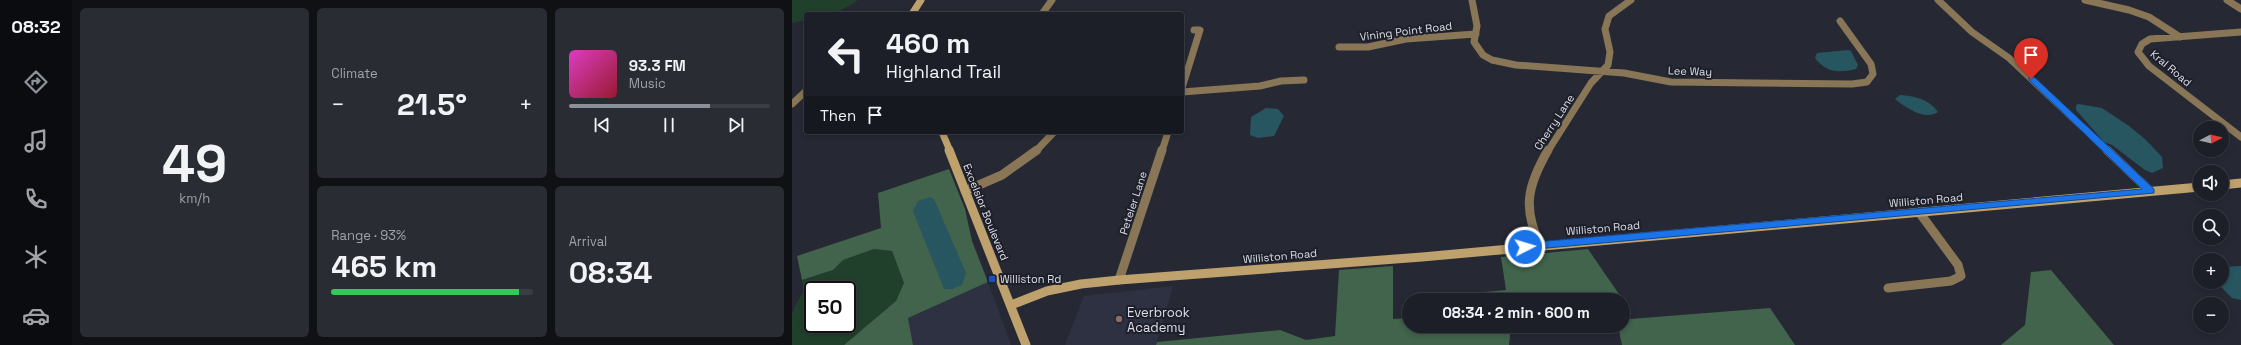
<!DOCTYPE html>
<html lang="en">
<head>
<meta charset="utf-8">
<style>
  body { margin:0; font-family:"Space Grotesk",sans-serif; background:#292c33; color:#f1f3f6; height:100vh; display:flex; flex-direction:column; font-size:15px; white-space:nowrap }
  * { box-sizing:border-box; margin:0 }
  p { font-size:13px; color:#a0a2a7 }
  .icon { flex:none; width:22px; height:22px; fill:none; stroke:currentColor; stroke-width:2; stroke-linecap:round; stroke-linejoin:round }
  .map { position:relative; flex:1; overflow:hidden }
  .side { display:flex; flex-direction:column; gap:8px; padding:8px; background:#0f1115; width:720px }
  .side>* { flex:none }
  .hud { position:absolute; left:12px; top:12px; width:380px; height:122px; border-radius:4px; box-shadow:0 2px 6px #0003,0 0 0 1px #3a3d44; background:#1c1f27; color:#f1f3f6; overflow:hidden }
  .needle { width:26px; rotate:83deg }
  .buttons { position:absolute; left:1401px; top:121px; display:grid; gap:8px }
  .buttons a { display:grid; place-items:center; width:36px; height:36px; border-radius:50%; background:#1c1f27; box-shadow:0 2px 6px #0003,0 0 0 1px #3a3d44; font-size:20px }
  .speed { position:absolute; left:12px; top:281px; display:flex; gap:8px; font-size:20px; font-weight:700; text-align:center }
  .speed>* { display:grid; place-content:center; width:52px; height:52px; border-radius:50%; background:#1c1f27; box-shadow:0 2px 6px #0003,0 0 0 1px #3a3d44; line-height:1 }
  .speed .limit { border:2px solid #111; border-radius:6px; background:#fff; color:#111 }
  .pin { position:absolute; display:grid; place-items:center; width:34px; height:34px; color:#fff; margin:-41px -17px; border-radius:50% 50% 50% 0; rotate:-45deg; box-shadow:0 0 4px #0007 }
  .pin .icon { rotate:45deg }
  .me { position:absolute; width:44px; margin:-22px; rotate:85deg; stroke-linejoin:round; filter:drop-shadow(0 0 3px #0008) }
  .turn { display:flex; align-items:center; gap:14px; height:84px; padding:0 16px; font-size:18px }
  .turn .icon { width:52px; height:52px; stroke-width:2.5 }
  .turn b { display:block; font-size:28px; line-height:34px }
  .then { display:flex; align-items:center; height:38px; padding:0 16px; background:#0003; gap:8px; font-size:15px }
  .big { font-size:30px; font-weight:600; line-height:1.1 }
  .side .tile { flex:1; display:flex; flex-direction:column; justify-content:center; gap:6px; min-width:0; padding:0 14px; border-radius:6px; background:#292c33 }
  .side .dial { align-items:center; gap:0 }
  .dial b { font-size:52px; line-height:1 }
  .song { display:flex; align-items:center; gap:12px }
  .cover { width:48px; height:48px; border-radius:6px; background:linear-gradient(135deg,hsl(310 70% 55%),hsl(350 70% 35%)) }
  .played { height:4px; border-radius:2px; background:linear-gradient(90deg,#8c9099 70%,#3a3d44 70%) }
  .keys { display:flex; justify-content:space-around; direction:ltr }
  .heat { display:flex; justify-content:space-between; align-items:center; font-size:22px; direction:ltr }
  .charge { height:6px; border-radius:3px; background:linear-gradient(90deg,#34c759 93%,#3a3d44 0) }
  .side .tiles { flex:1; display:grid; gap:8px; grid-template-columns:repeat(3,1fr) }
  .tile:first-child { grid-row:span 2 }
  .trip { position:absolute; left:610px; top:293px; width:228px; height:40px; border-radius:20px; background:#1c1f27; box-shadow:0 2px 6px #0003,0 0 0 1px #3a3d44; font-weight:600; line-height:40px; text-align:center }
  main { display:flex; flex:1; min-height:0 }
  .menu { display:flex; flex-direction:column; width:72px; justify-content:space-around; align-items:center; background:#0b0c10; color:#a0a2a7 }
  .menu .icon { width:28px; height:28px }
  .menu .selected { color:#8c9099 }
  .menu b { font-size:18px; color:#f1f3f6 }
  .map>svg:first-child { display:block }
  .built { fill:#2d3142 }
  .green { fill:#21402b; fill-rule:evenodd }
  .forest { fill:#42634c }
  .water { fill:#275660 }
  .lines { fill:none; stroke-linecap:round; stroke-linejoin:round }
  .minor-far1 { stroke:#887656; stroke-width:7 }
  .minor { stroke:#887656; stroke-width:9 }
  .secondary-far1 { stroke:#bea16d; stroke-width:7 }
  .secondary { stroke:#bea16d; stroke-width:9 }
  .route { fill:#1a73e8; stroke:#114b97 }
  .transit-dot { fill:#1a4fb4; stroke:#1d1f2a; stroke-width:1.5 }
  .education-dot { fill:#8d6e63; stroke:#1d1f2a; stroke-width:1.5 }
  .labels { text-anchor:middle; stroke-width:4; stroke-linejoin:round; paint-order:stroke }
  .street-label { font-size:11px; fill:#dedfe7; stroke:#1d1f2a }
  .poi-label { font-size:11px; fill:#dedfe7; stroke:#1d1f2a; text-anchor:start }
  .near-poi-label { font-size:13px; fill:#dedfe7; stroke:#1d1f2a; text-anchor:start }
</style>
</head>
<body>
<main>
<nav class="menu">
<b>08:32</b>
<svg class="icon selected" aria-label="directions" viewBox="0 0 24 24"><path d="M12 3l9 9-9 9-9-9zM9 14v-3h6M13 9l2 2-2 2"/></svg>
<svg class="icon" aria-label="music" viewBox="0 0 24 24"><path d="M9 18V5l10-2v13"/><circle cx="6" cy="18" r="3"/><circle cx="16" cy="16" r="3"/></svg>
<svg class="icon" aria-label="phone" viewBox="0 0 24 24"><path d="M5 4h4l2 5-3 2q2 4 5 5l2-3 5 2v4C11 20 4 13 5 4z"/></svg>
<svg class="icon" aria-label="climate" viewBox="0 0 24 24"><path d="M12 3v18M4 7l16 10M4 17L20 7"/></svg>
<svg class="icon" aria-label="car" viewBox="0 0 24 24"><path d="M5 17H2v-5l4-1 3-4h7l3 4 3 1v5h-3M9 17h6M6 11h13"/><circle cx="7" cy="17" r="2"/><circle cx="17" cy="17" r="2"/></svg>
</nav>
<section class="side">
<div class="tiles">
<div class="tile dial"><b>49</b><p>km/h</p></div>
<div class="tile"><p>Climate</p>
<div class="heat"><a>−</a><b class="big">21.5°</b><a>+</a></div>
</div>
<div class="tile">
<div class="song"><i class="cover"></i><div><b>93.3 FM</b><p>Music</p></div></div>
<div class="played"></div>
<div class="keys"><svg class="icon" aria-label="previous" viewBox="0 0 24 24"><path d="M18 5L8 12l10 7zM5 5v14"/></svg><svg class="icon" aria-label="pause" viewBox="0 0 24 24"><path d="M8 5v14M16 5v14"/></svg><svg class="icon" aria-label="next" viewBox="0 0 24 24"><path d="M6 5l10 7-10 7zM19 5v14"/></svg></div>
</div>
<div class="tile"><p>Range · 93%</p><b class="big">465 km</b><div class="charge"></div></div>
<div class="tile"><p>Arrival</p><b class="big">08:34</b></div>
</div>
</section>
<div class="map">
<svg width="1449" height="345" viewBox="0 0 1449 345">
  <rect width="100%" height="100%" fill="#262934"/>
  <path class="built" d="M196,282L219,345H121L116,318Z
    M381,286L364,345H273L292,296Z"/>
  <path class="green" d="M0,0H66C46,14 38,14 14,14V20L0,23Z
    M82,249L100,251L112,283L104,301L52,345H0V313L11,291L10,280L41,270L51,260ZM21,290H55V324H21Z"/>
  <path class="forest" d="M157,169L173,209L180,241L196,282L116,318L121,345H52L104,301L112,283L100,251L82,249L51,260L41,270L10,280L5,256L89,228L86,193Z
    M796,249L831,300H805L799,295L758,297L748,300H648V296L714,290L709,257Z
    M601,266V319L617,318V326H719L717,345H364L365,342L488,330L514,340L543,336L547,270Z
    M1259,270L1322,345H1209L1233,325L1239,272Z
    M831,300L838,319L978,308L1003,345H830L826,326H831Z"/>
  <path class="water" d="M1056,50L1059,51L1066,65L1064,69C1046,73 1035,73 1023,58L1025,53Z
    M1108,95C1123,96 1137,99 1146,112C1133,121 1114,108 1103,99Z
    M1287,104L1310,108L1337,126L1354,140L1370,157L1371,168L1360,173L1353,170L1320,145L1312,142L1284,110V105Z
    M474,108L486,109L492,116L482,136L466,138L458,135L459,117Z
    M138,197L142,199L174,273L170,285L160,289H152L121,211L126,201Z
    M1449,266V300L1440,298L1424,282H1430V267Z"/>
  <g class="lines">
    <path class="minor-far1" d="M680,0L685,26L682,42L691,55L700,60L724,65L832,73L879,82L1060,84L1075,82L1081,74L1079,64L1048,21
      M1146,0L1180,32L1217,58L1316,151
      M1293,0L1337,10L1357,17L1388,37
      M1435,0L1449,9
      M250,14L260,0
      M1449,32L1358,39L1350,44L1346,52L1357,66L1449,137
      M547,47H576L614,39L684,34
      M390,88L408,30H402
      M390,92L468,86L489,81L512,80
      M0,104L14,91
      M244,151L262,132
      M370,151L376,132
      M756,151L799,83L816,65L818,52L813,29L817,16L839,0"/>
    <path class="minor" d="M1315,150L1358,191
      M173,191L210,175L245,150
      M748,245C730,207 736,185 756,150
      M327,280L370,150
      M1096,288L1159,281L1169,276L1166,265L1127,212"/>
    <path class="secondary-far1" d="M120,14L129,0
      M150,132L158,151"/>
    <path class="secondary" d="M157,150L234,345
      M1430,185L1449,183
      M219,305L255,291L289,284L327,280L630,257L1408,187"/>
  </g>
  <path class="route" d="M1237,77H1242L1362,189V193L733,250L728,247L733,243L1350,189L1237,80Z"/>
  <rect class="transit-dot" x="196" y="275" width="8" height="8" rx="2"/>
  <circle class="education-dot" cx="327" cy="319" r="4"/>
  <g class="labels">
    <g class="street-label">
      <text transform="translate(614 31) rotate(-7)" y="4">Vining Point Road</text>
      <text transform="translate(1379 68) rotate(40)" y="4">Kral Road</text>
      <text transform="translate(898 71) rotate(2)" y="4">Lee Way</text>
      <text transform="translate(762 122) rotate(-57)" y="4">Cherry Lane</text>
      <text transform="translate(1134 200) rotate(-5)" y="4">Williston Road</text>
      <text transform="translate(341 203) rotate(-72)" y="4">Peteler Lane</text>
      <text transform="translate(194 212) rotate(68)" y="4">Excelsior Boulevard</text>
      <text transform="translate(811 228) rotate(-5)" y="4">Williston Road</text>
      <text transform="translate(488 256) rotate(-5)" y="4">Williston Road</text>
    </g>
    <g class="poi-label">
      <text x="208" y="283">Williston Rd</text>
    </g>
    <g class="near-poi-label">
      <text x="335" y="317">Everbrook<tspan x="335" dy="15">Academy</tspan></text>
    </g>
  </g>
</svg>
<div class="buttons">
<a><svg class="needle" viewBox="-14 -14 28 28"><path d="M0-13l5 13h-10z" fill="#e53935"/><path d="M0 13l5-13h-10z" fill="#a0a2a7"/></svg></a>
<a><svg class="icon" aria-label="sound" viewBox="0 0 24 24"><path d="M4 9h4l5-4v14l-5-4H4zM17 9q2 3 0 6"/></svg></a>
<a><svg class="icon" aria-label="search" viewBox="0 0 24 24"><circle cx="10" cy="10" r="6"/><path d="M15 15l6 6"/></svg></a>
<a>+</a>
<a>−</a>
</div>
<div class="speed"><div class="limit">50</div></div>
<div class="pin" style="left:1239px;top:79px;background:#d93025"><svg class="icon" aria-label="arrive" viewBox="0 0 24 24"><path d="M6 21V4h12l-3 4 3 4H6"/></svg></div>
<svg class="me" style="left:733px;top:247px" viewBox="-20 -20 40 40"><circle r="17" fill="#1a73e8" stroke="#fff" stroke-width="3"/><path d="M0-11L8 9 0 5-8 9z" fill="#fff"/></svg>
<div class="trip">08:34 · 2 min · 600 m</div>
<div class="hud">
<div class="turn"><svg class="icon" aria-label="left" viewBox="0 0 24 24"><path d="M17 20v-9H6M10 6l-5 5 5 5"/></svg><div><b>460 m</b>Highland Trail</div></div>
<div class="then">Then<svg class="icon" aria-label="arrive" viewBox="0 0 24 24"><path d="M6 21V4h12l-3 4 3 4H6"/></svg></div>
</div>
</div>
</main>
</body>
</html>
